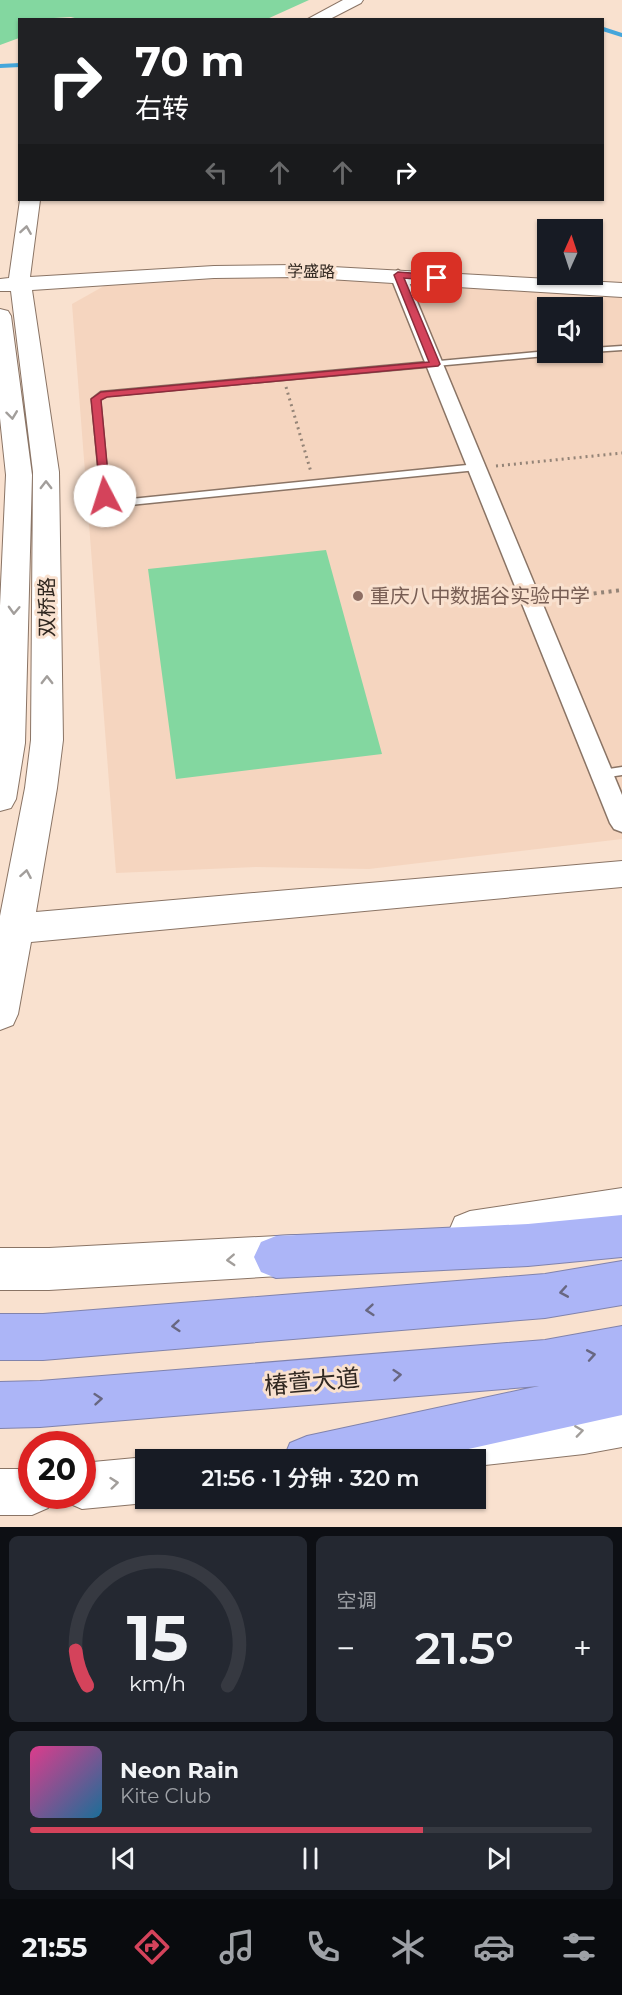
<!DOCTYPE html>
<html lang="zh">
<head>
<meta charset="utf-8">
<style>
  body { margin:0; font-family:Montserrat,"Noto Sans SC",sans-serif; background:#242831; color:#f1f3f6; height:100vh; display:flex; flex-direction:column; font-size:22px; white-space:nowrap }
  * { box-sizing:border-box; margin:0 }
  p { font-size:20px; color:#9ea1a6 }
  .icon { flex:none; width:33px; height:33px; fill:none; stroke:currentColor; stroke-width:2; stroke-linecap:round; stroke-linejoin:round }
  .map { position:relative; height:1527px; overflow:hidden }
  .drawer { display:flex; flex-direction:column; gap:9px; padding:9px; background:#0d0f14; flex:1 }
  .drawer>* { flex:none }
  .top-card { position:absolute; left:18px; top:18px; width:586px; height:183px; border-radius:0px; box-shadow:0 2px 4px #0004; background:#202124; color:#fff; overflow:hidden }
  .needle { width:39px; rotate:3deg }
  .buttons { position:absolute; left:537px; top:219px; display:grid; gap:12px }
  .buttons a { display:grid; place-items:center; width:66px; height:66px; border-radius:0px; background:#171b24; box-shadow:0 2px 4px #0004; font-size:30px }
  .speed { position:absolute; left:18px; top:1431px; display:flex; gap:12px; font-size:30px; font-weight:700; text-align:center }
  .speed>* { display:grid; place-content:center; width:78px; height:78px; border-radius:50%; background:#171b24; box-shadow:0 2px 4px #0004; line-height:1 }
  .speed .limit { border:9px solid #d22; background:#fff; color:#111 }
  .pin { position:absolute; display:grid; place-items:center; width:51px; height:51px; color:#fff; margin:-26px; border-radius:12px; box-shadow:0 3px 9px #0006 }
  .me { position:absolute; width:66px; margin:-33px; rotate:355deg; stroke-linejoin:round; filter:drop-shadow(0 0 4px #0008) }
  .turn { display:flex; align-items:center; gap:21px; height:126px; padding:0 18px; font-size:27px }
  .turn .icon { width:78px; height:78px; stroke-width:2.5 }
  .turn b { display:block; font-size:42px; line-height:51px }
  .lanes { display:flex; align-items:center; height:57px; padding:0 18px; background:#0003; justify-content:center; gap:30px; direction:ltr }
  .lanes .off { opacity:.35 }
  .big { font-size:45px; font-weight:600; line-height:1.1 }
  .drawer .widget { flex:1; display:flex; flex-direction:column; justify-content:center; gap:9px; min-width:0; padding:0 21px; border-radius:9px; background:#242831 }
  .drawer .dial { align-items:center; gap:0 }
  .dial svg { height:156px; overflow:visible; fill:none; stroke:#363941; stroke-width:7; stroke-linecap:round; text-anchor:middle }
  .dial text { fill:#f1f3f6; stroke:none }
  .song { display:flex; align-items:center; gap:18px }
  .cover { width:72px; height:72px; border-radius:9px; background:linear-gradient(135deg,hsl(330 70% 55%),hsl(200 70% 35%)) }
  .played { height:6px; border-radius:3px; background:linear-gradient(90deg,#d4435b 70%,#363941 70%) }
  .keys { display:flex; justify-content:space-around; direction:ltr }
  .heat { display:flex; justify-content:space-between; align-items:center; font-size:33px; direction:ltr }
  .drawer .tiles { flex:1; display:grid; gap:9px; grid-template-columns:1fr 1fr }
  .widget:last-child { grid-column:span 2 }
  .trip { position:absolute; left:135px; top:1449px; width:351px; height:60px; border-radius:0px; background:#171b24; box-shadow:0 2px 4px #0004; font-weight:600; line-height:60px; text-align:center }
  .menu { display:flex; height:96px; justify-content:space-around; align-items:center; background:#090b0e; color:#9ea1a6 }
  .menu .icon { width:42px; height:42px }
  .menu .selected { color:#d4435b }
  .menu b { font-size:27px; color:#f1f3f6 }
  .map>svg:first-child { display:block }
  .built { fill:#f5d5bf; fill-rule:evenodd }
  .green { fill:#83d7a0 }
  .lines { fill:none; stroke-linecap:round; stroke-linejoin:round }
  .stream { stroke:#45a6db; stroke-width:4 }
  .lane-casing { stroke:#8a7465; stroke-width:3 }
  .street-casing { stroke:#8a7465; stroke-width:3 }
  .secondary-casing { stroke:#8a7465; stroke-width:2 }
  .highway-casing { stroke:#8183ac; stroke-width:2 }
  .path-far1 { stroke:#948477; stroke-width:3; stroke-dasharray:2 4; stroke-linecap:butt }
  .path { stroke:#948477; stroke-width:4; stroke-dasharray:3 4.5; stroke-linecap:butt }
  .lane { fill:#fff; fill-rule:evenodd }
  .street { fill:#fff; fill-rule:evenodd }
  .secondary { fill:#fff; fill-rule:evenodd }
  .highway { fill:#acb5f7; fill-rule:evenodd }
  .oneway { stroke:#a29e9b }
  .oneway2 { stroke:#686781 }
  .route { fill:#d4435b; stroke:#8a2c3b; stroke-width:1.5 }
  .education-dot { fill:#8d6e63; stroke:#f9e1cf; stroke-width:2 }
  .labels { text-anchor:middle; stroke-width:6; stroke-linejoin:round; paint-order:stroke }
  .far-street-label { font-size:16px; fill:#302720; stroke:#f9e1cf }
  .education-label { font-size:20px; fill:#785e54; stroke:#f9e1cf; text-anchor:start }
  .street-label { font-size:20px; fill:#302720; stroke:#f9e1cf }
  .near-street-label { font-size:24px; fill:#302720; stroke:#f9e1cf }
</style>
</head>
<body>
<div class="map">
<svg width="622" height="1527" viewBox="0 0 622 1527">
  <rect width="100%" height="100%" fill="#f9e1cf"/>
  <path class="built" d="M281,275L622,294V839L369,869L256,867L116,873L72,304L104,286ZM548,308H592V352H548Z"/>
  <path class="green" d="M0,0H309L267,19L82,20L71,17L20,20L19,38L0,45Z
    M326,550L382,754L176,779L148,569Z"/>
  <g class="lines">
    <path class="stream" d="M603,29L622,35
      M0,66L20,65"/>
    <g class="lane-casing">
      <path id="lane" d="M622,346V350L592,352V348Z
        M548,351L570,352L567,354L106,396L100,400L109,495L121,500L477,464L481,467L477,470L120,506L101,496L92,399L101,392Z
        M622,767V775L602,778L597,774L602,770Z"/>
    </g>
    <g class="street-casing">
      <path id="street" d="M398,270L406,275L622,795V832L614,829L610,823L390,275Z"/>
    </g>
    <g class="secondary-casing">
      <path id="secondary" d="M343,0H363L361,3L328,20H306Z
        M20,200H40L30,277L214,266L296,265L622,283V297L296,277L214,278L32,290L59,472L63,740L57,788L36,912L622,861V887L31,942L18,1014L13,1025L0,1030V916L25,788L31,740L33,472L11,291H0V279L9,278Z
        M0,309L8,311L11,316L32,475L25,743L16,799L11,808L0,811V606L6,475L0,418Z
        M622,1188V1226L470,1251L455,1245L449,1231L455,1217L470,1211Z
        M296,1235L311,1241L317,1255L311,1269L296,1275L49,1290H0V1248H49Z
        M622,1401V1447L584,1454L476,1466V1460H456L449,1444L456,1428L472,1421L584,1408Z
        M146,1457L152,1460H146V1498H157L146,1503L82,1509L66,1502L63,1496H82V1463Z
        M0,1469H32V1496H54L48,1508L32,1515H0Z"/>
    </g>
    <g class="highway-casing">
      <path id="highway" d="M622,1215V1257L528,1266L276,1278L261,1272L254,1257L261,1242L276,1236L528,1224Z
        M622,1261V1305L545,1318L43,1360H0V1314H43L545,1274Z
        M622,1326V1415L419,1460H283L290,1443L307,1436L539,1386L40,1427L0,1428V1382L40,1381L545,1340Z"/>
    </g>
    <path class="path-far1" d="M286,387L311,472
      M496,466L622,453"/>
    <path class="path" d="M549,599L622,590"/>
    <use href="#lane" class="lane"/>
    <use href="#street" class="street"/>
    <use href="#secondary" class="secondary"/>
    <use href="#highway" class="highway"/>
  </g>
  <defs><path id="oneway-chevron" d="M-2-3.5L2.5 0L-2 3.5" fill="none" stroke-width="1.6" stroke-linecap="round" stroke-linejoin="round" transform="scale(1.5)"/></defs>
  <g class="oneway">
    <use href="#oneway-chevron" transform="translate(26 230) rotate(-81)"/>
    <use href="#oneway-chevron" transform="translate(12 415) rotate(83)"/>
    <use href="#oneway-chevron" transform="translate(46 485) rotate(-90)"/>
    <use href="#oneway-chevron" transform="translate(14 610) rotate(92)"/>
    <use href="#oneway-chevron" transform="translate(47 680) rotate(-90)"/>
    <use href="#oneway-chevron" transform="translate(26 874) rotate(-80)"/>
    <use href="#oneway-chevron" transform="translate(231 1260) rotate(177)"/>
    <use href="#oneway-chevron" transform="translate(579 1431) rotate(-8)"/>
    <use href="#oneway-chevron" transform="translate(114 1483) rotate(-6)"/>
  </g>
  <g class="oneway2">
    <use href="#oneway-chevron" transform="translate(564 1292) rotate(170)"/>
    <use href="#oneway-chevron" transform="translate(370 1310) rotate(175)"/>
    <use href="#oneway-chevron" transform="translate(176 1326) rotate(175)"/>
    <use href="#oneway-chevron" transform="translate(591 1355) rotate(-10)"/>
    <use href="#oneway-chevron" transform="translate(397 1375) rotate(-5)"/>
    <use href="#oneway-chevron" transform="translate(98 1399) rotate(-5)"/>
  </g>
  <path class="route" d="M398,272L437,275L442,278L437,281L404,278L440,364L438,366L107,397L101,400L110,496L105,500L101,499L91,399L101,392L429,362L394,275Z"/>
  <circle class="education-dot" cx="358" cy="596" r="6"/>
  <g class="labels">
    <g class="far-street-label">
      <text transform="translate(311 271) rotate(1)" y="6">学盛路</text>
    </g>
    <g class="education-label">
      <text x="370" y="603">重庆八中数据谷实验中学</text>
    </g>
    <g class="street-label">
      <text transform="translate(47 607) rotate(-90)" y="7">双桥路</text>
    </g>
    <g class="near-street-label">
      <text transform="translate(312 1382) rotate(-5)" y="8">椿萱大道</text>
    </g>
  </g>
</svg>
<div class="buttons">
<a><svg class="needle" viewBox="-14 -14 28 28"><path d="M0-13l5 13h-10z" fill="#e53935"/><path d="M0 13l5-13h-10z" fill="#9ea1a6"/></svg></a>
<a><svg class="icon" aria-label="sound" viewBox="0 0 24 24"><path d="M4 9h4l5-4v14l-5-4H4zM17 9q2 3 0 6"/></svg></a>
</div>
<div class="speed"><div class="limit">20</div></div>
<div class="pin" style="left:437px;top:278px;background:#d93025"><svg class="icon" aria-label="arrive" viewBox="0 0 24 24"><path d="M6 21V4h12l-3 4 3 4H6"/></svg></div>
<svg class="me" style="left:105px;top:496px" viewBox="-20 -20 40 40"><circle r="19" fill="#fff"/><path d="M0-13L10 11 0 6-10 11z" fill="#d4435b"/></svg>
<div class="trip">21:56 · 1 分钟 · 320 m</div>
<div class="top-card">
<div class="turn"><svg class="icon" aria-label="right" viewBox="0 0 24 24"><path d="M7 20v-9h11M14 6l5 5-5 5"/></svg><div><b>70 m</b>右转</div></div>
<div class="lanes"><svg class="icon off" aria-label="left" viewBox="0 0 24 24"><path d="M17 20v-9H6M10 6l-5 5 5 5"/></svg><svg class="icon off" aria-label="ahead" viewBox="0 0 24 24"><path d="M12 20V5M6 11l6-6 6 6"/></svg><svg class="icon off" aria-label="ahead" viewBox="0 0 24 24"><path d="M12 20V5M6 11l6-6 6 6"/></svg><svg class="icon" aria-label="right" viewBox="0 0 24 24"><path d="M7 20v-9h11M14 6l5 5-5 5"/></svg></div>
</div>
</div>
<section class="drawer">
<div class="tiles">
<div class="widget dial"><svg viewBox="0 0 100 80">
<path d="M14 69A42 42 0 1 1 86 69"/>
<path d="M14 69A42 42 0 0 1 8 51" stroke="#d4435b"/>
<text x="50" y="56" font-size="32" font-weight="700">15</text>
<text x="50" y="72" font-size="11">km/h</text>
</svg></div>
<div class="widget"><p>空调</p>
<div class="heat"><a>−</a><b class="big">21.5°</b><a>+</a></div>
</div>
<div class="widget">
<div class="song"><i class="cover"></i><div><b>Neon Rain</b><p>Kite Club</p></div></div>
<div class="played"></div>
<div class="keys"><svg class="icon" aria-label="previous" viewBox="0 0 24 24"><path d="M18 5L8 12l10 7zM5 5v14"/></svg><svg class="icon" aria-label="pause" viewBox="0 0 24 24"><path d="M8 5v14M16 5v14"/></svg><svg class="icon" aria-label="next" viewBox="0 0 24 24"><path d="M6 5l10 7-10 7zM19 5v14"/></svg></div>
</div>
</div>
</section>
<nav class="menu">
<b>21:55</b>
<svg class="icon selected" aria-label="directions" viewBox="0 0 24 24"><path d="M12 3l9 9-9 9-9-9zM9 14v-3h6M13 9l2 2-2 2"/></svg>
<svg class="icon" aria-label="music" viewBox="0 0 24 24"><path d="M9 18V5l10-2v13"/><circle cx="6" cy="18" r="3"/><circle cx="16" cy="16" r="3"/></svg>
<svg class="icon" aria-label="phone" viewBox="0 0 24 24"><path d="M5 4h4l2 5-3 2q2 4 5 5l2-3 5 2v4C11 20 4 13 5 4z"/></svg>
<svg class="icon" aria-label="climate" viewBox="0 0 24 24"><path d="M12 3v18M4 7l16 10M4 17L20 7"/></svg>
<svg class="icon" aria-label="car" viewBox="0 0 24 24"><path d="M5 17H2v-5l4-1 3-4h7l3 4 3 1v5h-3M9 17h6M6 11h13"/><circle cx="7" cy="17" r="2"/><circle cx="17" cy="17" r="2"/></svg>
<svg class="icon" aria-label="filters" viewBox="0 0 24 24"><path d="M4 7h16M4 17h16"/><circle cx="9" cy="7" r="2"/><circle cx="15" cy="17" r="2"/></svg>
</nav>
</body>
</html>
